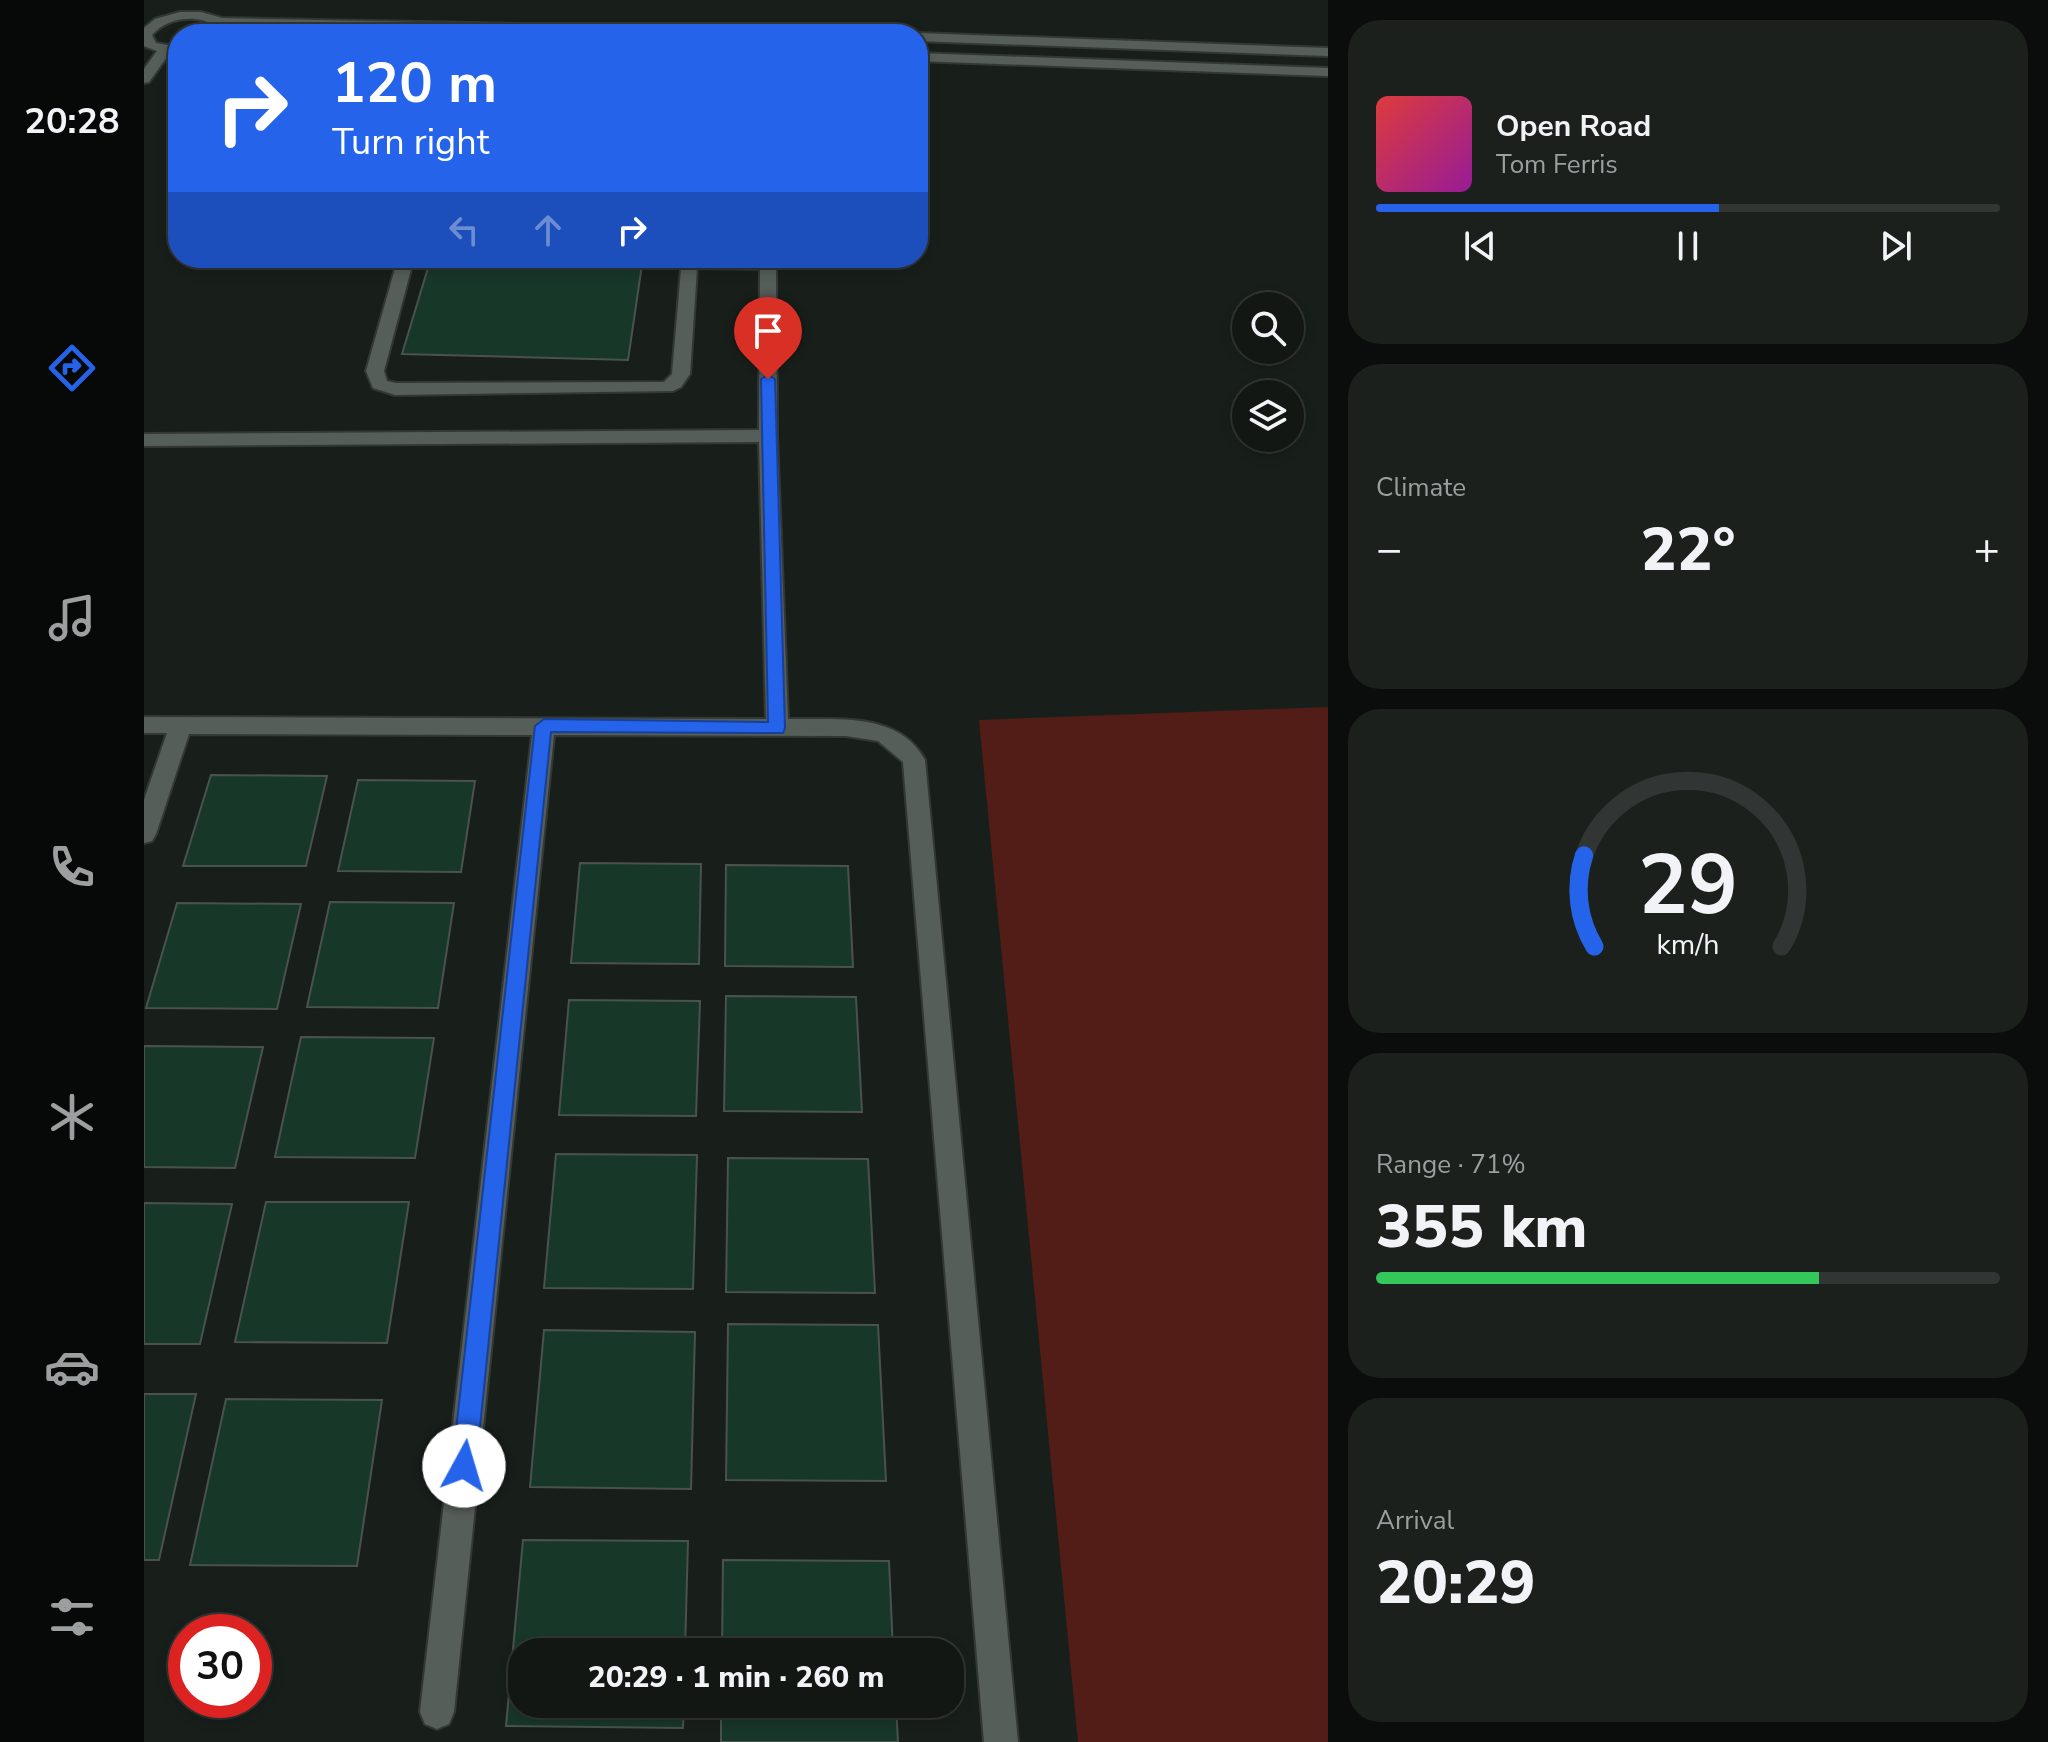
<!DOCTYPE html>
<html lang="en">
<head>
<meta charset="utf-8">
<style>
  body { margin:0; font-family:"Nunito Sans",sans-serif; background:#1b201d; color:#f1f3f6; height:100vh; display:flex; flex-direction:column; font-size:30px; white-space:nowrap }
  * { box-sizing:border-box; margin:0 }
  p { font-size:26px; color:#9c9fa0 }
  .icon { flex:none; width:44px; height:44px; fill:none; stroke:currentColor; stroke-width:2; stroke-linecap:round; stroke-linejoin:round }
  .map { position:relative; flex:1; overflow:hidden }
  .details { display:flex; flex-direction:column; gap:20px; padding:20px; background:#0a0d0b; width:720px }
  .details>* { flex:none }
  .hud { position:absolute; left:24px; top:24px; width:760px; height:244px; border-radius:32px; box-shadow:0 4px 12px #0003,0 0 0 2px #313634; background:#2563eb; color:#fff; overflow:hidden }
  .fabs { position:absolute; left:1088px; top:292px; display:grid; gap:16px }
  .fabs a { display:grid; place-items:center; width:72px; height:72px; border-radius:50%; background:#121714; box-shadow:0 4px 12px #0003,0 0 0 2px #313634; font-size:40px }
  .speed { position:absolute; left:24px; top:1614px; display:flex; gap:16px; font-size:40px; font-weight:700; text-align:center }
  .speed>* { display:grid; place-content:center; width:104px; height:104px; border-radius:50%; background:#121714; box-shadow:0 4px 12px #0003,0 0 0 2px #313634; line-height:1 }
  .speed .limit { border:12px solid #d22; background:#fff; color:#111 }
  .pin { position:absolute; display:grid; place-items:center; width:68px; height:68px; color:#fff; margin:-82px -34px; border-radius:50% 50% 50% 0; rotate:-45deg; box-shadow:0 0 8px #0007 }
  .pin .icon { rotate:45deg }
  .me { position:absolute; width:88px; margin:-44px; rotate:6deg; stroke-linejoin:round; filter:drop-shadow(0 0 6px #0008) }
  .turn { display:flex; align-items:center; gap:28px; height:168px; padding:0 32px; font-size:36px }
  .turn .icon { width:104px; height:104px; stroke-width:2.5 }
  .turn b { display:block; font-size:56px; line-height:68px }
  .lanes { display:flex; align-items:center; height:76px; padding:0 32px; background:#0003; justify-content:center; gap:40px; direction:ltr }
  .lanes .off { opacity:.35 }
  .big { font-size:60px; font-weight:800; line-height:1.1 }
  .details .widget { flex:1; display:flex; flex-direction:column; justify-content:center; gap:12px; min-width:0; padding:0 28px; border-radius:32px; background:#1b201d }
  .details .dial { align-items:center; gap:0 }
  .dial svg { height:208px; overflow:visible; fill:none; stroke:#313634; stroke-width:7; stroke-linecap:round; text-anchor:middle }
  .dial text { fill:#f1f3f6; stroke:none }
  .song { display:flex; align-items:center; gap:24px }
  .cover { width:96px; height:96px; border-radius:12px; background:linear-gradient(135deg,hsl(0 70% 55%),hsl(300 70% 35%)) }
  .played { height:8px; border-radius:4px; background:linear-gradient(90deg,#2563eb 55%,#313634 55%) }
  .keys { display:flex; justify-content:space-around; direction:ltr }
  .heat { display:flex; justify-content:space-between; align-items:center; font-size:44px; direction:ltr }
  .charge { height:12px; border-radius:6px; background:linear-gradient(90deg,#34c759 71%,#313634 0) }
  .trip { position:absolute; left:364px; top:1638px; width:456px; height:80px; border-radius:32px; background:#121714; box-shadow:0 4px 12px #0003,0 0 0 2px #313634; font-weight:800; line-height:80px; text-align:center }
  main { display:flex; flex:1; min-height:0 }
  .menu { display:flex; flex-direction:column; width:144px; justify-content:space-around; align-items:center; background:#070908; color:#9c9fa0 }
  .menu .icon { width:56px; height:56px }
  .menu .current { color:#2563eb }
  .menu b { font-size:36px; color:#f1f3f6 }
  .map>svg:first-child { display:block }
  .green { fill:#521d16 }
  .building { fill:#173729; stroke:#4a524e; stroke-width:2 }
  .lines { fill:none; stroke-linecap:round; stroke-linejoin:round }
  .minor-casing { stroke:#333835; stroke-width:4 }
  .minor { fill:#565e5a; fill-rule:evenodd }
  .route { fill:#2563eb; stroke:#184099; stroke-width:2 }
</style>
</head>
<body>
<main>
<nav class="menu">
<b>20:28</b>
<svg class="icon current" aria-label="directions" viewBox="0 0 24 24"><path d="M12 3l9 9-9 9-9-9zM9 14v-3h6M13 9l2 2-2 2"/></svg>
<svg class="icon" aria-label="music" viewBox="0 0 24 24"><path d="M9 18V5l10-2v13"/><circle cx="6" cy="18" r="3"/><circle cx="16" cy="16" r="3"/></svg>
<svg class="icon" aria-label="phone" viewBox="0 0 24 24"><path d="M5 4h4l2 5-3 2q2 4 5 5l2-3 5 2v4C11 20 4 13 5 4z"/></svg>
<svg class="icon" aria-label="climate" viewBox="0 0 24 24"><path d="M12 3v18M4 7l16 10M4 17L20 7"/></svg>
<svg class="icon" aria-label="car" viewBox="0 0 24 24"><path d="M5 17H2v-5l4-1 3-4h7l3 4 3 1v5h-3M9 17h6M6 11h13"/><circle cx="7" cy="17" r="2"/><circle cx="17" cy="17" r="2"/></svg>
<svg class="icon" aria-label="filters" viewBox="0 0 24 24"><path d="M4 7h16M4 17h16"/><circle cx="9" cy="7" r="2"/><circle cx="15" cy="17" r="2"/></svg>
</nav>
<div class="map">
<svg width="1184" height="1742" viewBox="0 0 1184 1742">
  <rect width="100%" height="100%" fill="#181f1b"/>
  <path class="green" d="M1184,707V1742H934L835,720Z"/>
  <path class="building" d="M287,258H499L484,360L258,354Z
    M67,775L183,776L162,866H39Z
    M214,780L331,781L317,872L194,871Z
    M436,863L557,864L555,964L427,963Z
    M582,865L704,866L709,967L581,966Z
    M186,902L310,903L294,1008L163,1007Z
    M33,903L157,904L133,1009L2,1008Z
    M582,996L712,997L718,1112L580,1111Z
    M425,1000L556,1001L552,1116L415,1115Z
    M157,1037L290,1038L271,1158L131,1157Z
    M0,1046L119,1047L91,1168L0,1167Z
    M412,1154L553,1155L549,1289L400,1288Z
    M584,1158L724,1159L731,1293L582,1292Z
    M122,1202H265L243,1343L91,1342Z
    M0,1203L88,1204L56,1344H0Z
    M584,1324L734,1325L742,1481L582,1480Z
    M400,1330L551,1332L547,1489L386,1487Z
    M0,1394H52L15,1560H0Z
    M82,1399L238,1400L213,1566L46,1565Z
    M379,1540L544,1541L541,1652H378V1704H540L539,1728L362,1726Z
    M579,1560L745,1561L749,1652H578Z
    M577,1704H752L754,1742H577Z"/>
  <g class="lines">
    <g class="minor-casing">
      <path id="minor" d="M36,12H57L78,18L684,30L691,34H478L86,26L85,34H71L72,26C52,14 24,17 8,35L12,43L34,47V55L25,54L5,82L0,83V69L13,51L0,46V28L11,19Z
        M774,33L1184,48V56L774,41V34H770Z
        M774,53L1184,68V76L774,61Z
        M254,258H270L240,371L243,381L252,383L520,382L528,374L538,258H632L633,436L644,719C691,720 755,711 781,760L874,1742H840L759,762L734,741L702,736L410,735L310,1712L305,1724L293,1729L281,1724L276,1712L388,735L45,734L12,834L8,841L0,843V800L23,733H0V717L622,719L615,442L0,446V434L615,430L616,269L553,268L546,374L537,387L529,391L251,395L229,388L222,371Z"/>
    </g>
    <use href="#minor" class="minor"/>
  </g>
  <path class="route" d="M624,375L631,379L641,728L639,733L407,732L332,1466L328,1474L320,1478L311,1474L308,1466L391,726L400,719L624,722L617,379Z"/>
</svg>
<div class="fabs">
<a><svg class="icon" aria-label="search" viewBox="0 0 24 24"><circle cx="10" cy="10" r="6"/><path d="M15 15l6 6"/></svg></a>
<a><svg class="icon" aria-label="layers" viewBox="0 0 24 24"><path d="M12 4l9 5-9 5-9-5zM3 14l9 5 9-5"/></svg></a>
</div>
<div class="speed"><div class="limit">30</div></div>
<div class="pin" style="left:624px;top:379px;background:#d93025"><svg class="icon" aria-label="arrive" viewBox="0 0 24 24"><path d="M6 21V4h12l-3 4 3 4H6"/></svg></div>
<svg class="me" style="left:320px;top:1466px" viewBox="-20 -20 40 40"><circle r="19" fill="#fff"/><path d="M0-13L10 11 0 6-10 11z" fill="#2563eb"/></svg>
<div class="trip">20:29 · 1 min · 260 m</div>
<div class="hud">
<div class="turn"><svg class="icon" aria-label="right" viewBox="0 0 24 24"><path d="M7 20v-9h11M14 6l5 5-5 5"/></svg><div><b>120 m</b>Turn right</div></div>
<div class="lanes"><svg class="icon off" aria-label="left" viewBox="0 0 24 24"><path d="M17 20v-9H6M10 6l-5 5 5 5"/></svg><svg class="icon off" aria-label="ahead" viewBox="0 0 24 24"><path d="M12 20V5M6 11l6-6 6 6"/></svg><svg class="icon" aria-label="right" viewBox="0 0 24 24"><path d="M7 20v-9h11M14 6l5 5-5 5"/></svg></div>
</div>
</div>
<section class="details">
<div class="widget">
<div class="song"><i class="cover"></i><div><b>Open Road</b><p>Tom Ferris</p></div></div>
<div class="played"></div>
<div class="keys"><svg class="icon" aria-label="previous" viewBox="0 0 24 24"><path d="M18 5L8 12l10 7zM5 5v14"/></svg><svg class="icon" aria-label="pause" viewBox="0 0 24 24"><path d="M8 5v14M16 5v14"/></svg><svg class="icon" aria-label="next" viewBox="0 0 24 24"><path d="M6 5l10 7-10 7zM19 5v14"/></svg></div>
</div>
<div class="widget"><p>Climate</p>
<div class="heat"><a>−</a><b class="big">22°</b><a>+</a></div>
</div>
<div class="widget dial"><svg viewBox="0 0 100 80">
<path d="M14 69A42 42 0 1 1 86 69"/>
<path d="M14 69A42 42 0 0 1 10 34" stroke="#2563eb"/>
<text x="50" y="56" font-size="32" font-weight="700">29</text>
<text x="50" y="72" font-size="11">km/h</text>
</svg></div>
<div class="widget"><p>Range · 71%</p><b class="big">355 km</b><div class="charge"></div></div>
<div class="widget"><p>Arrival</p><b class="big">20:29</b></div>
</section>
</main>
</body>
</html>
